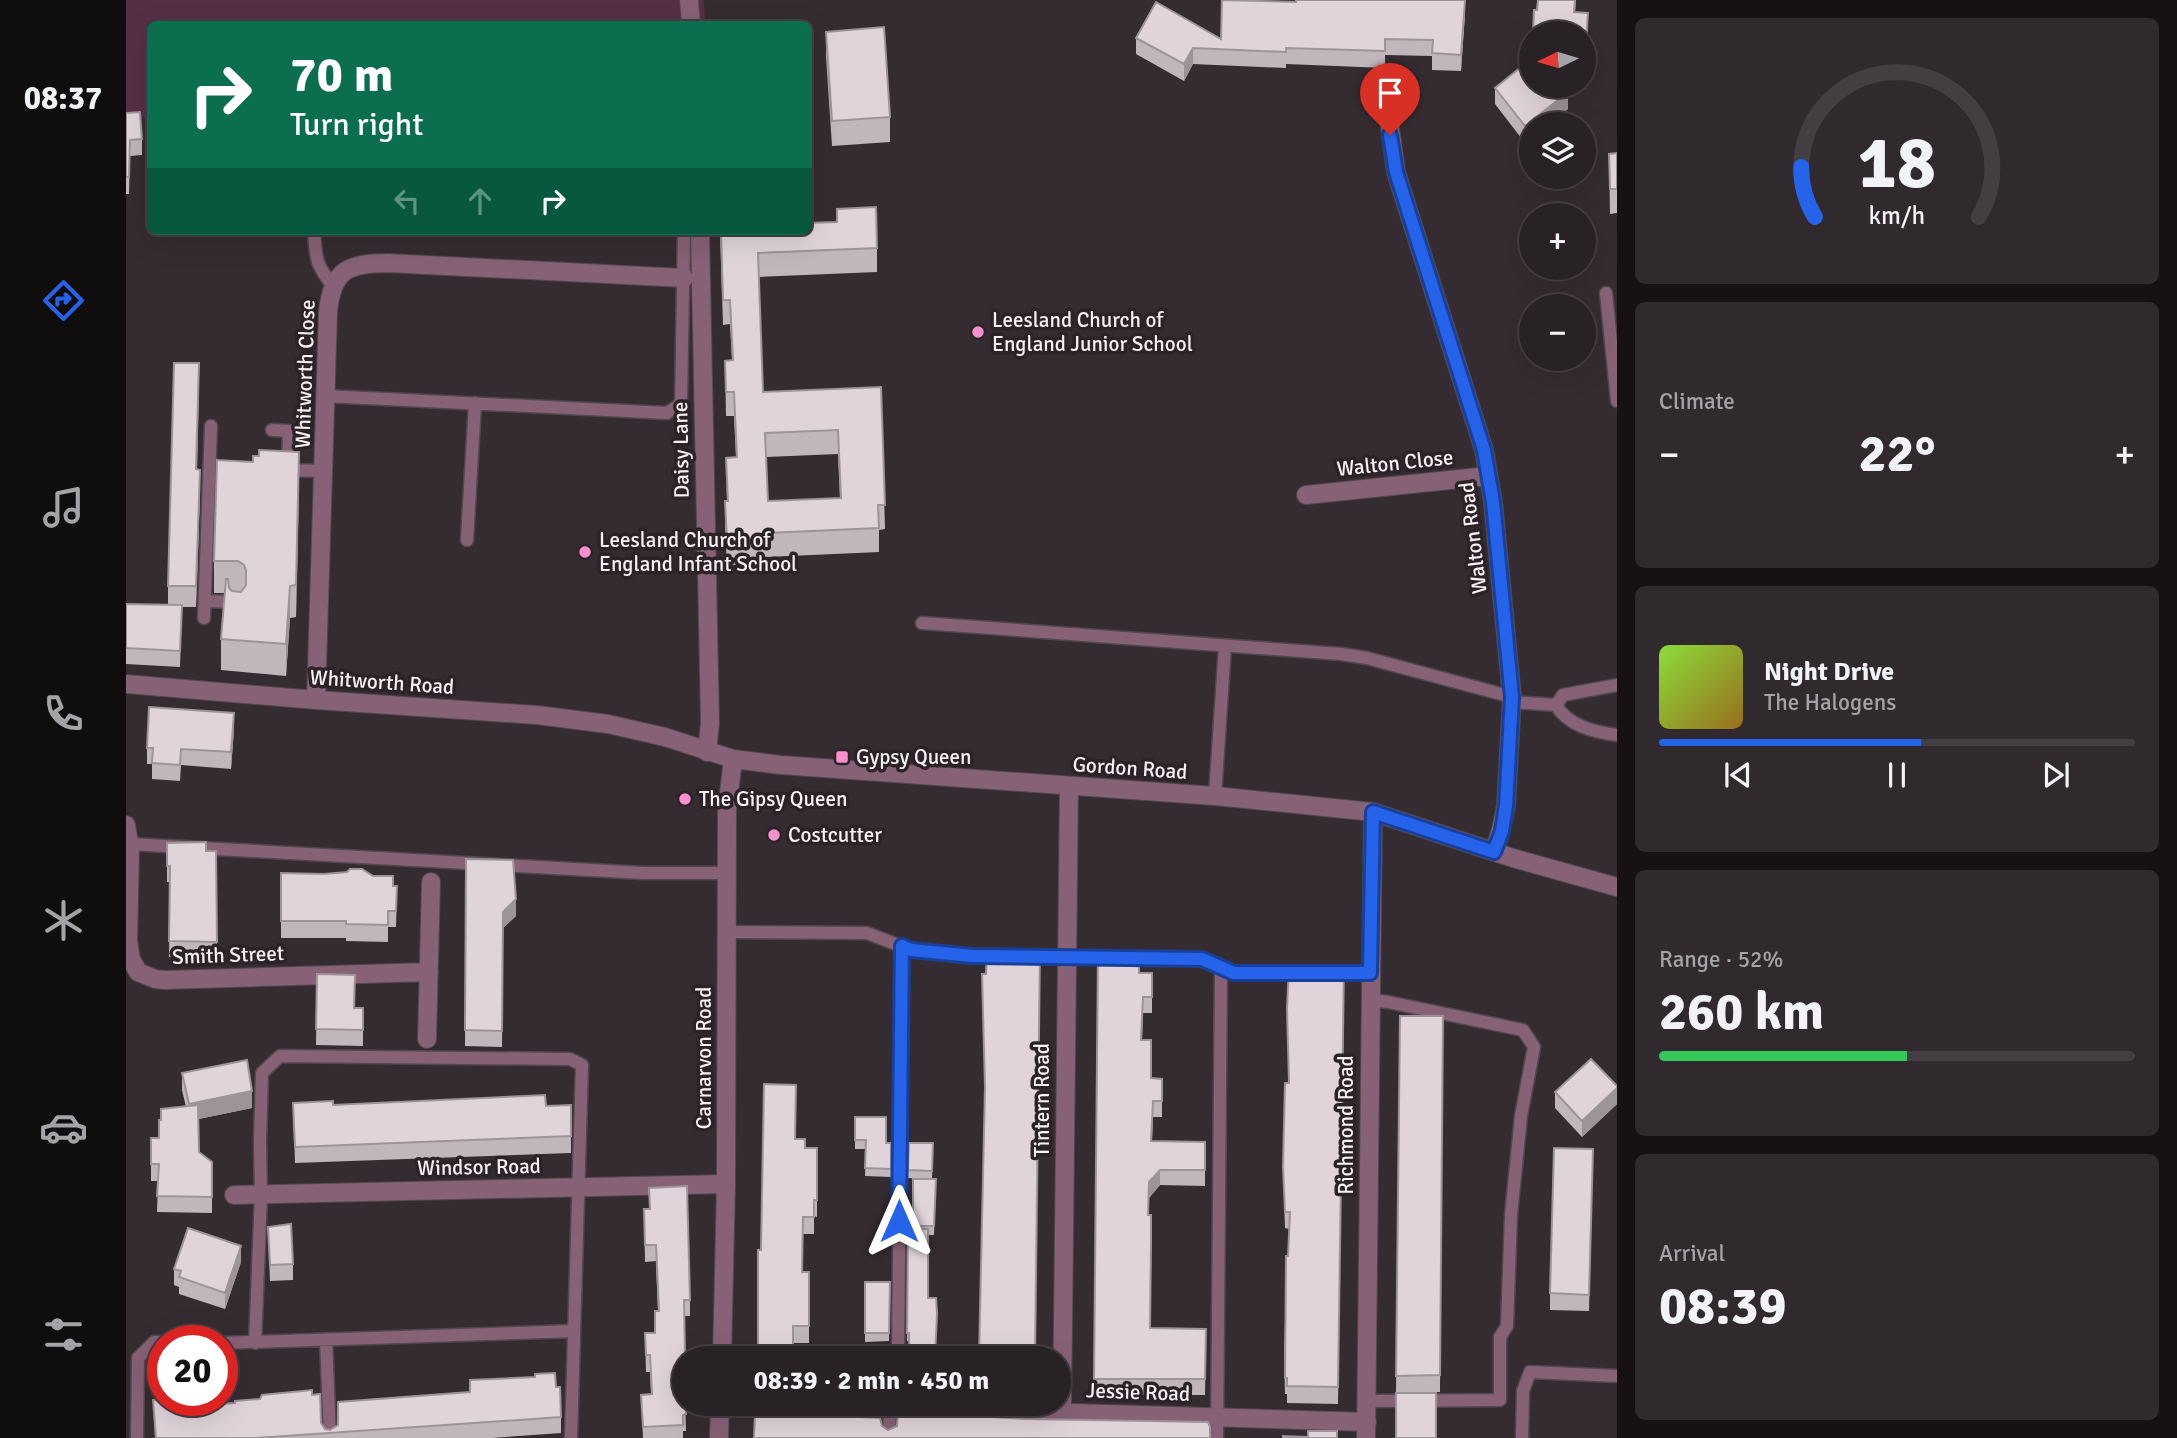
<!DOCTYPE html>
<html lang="en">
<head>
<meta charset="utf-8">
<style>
  body { margin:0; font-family:Signika,sans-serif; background:#30292d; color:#f1f3f6; height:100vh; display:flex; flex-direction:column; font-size:26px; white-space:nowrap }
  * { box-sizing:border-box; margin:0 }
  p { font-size:23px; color:#a5a3a7 }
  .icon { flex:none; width:38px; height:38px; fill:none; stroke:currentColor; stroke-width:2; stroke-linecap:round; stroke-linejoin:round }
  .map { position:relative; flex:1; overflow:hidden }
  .side { display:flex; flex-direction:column; gap:18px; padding:18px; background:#161214; width:560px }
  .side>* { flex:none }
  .guide { position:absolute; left:21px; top:21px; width:665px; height:214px; border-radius:10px; box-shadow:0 7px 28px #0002,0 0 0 2px #443e42; background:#0b6e4f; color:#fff; overflow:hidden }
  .needle { width:46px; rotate:265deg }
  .buttons { position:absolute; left:1393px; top:21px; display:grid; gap:14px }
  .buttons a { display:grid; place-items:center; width:77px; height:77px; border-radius:50%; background:#282125; box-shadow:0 7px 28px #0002,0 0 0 2px #443e42; font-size:35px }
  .speed { position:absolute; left:21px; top:1325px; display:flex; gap:14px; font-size:35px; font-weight:700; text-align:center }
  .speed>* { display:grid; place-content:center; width:91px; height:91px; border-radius:50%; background:#282125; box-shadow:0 7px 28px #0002,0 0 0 2px #443e42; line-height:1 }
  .speed .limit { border:10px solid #d22; background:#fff; color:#111 }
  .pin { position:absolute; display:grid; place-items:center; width:60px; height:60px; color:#fff; margin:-72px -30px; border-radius:50% 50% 50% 0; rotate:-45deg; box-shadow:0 0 7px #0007 }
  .pin .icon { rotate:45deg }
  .me { position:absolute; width:77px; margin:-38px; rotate:0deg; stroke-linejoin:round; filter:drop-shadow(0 0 5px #0008) }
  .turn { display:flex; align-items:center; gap:24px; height:147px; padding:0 28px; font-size:32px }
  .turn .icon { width:91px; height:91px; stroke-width:2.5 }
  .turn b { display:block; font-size:49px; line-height:60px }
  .lanes { display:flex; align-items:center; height:66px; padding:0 28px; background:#0003; justify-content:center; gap:35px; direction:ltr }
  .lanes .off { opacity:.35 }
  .big { font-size:52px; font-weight:700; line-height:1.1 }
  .side .card { flex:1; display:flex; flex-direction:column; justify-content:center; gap:10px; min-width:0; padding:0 24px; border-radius:10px; background:#30292d }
  .side .dial { align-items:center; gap:0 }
  .dial svg { height:182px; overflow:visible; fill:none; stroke:#443e42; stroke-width:7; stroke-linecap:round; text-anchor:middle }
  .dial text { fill:#f1f3f6; stroke:none }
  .song { display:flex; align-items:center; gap:21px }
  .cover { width:84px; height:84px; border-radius:10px; background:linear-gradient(135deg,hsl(90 70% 55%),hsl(40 70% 35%)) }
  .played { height:7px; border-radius:4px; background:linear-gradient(90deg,#2563eb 55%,#443e42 55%) }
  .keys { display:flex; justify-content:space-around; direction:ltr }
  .heat { display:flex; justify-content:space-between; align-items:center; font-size:38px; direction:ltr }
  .charge { height:10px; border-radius:5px; background:linear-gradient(90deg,#34c759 52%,#443e42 0) }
  .trip { position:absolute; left:546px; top:1346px; width:399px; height:70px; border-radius:35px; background:#282125; box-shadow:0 7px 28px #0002,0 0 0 2px #443e42; font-weight:700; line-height:70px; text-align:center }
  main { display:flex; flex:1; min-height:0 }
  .tab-bar { display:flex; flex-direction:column; width:126px; justify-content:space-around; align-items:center; background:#100d0f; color:#a5a3a7 }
  .tab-bar .icon { width:49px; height:49px }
  .tab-bar .current { color:#2563eb }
  .tab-bar b { font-size:32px; color:#f1f3f6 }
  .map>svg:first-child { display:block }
  .green { fill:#552f46 }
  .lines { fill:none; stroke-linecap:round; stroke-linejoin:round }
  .service-casing { stroke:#50484c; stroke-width:15 }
  .pedestrian-casing { stroke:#50484c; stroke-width:20 }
  .minor-casing { stroke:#50484c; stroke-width:20 }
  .service { stroke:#876176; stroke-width:12 }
  .pedestrian { stroke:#876176; stroke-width:18 }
  .minor { stroke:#876176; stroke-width:18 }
  .wall { fill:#c1b6bb; fill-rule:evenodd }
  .shaded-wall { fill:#9d9499 }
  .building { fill:#e0d4da; stroke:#9d9499; stroke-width:2; fill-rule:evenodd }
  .route-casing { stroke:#184099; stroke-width:18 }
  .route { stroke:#2563eb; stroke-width:12 }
  .poi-dot { fill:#f790cd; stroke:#2b2327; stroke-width:2.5 }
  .labels { text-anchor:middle; stroke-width:7; stroke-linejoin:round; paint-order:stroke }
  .poi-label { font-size:21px; fill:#f7f1f4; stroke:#2b2327; text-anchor:start }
  .street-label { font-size:21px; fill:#f7f1f4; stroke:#2b2327 }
</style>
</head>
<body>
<main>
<nav class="tab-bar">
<b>08:37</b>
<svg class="icon current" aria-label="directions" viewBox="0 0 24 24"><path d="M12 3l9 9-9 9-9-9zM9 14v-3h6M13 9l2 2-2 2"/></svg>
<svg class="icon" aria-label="music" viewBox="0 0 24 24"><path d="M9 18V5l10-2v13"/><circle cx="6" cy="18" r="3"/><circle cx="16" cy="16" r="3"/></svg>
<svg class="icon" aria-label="phone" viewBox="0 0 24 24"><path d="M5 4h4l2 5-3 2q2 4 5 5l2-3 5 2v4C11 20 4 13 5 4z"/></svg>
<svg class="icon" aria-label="climate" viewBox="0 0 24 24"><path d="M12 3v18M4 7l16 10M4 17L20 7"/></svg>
<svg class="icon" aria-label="car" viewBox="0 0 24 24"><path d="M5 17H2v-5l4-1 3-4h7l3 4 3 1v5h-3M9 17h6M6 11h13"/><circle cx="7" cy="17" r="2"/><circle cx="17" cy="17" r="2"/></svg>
<svg class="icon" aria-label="filters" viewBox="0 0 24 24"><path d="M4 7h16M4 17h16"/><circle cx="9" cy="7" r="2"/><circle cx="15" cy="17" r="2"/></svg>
</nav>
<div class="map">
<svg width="1491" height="1438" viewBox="0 0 1491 1438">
  <rect width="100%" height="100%" fill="#352c31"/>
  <path class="green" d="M0,0H578L579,24H24V118H0Z"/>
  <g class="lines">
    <g class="service-casing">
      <path id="service" d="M188,231C190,258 189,263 206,285
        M1480,293L1491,401
        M199,396L541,413L555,404L558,231
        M146,430L163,431L162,466
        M160,470L198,471
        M341,540L349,403
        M79,601L111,602V605
        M78,618L85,426
        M796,623L1215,654L1241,658L1386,697
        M1386,702L1430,705
        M1430,705C1442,726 1468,732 1491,735
        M1430,705L1437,695L1491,685
        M1089,796L1099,646
        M4,844L517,873H602
        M601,932L741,933L785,950L846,956H874
        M900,956L1076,959L1108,973H1179
        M1201,973H1244
        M200,1340L204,1438
        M96,1343L448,1331
        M129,1343L135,1195L134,1142L136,1073L154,1056L444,1059L456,1065L445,1438
        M772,1358L776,946
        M1241,1401L1374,1400V1337L1381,1326L1385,1215L1395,1116L1408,1047L1397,1030L1262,1002L1244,1000
        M11,1438L12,1358L28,1342H37
        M763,1438L764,1407
        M1091,1438L1095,967
        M1396,1438L1397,1391L1404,1372L1491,1376"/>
    </g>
    <g class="pedestrian-casing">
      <path id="pedestrian" d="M563,0L565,24
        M574,231L584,723L581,752"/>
    </g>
    <g class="minor-casing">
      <path id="minor" d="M1261,106L1270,172L1358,450L1367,502L1386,697L1380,806L1375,830L1368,852
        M1180,495L1362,476
        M0,684L190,700L411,715L482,724L539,737L607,759L655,765L1089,796L1247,812L1387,858L1491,887
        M190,700L202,312C206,270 222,263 262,263L558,278
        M0,825L4,849L2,941L5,959L12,972L29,979L39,980L303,972
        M301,1039L305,882
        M108,1195L600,1184
        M596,1358L600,1184L601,810L607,759
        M657,1404L1241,1422
        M936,1413L943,787
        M593,1438L594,1404
        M1240,1438L1247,812"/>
    </g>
    <use href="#service" class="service"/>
    <use href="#pedestrian" class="pedestrian"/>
    <use href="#minor" class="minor"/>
  </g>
  <path class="wall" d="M1412,0H1450L1449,12L1462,30L1460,57H1458V33L1411,10Z
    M1339,13L1335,71L1306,70V56L1259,55V68L1160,64V68L1067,64L1058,81L1010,54V38L1095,39Z
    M700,32L764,117V142L706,146L700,56Z
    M1369,88L1442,109L1422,124H1405V138L1399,143L1369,104Z
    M0,113L16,139V155L4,156L3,194H0Z
    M1491,153V213L1484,214L1483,154Z
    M265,231H365V235Z
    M594,231H682L751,248V272L633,277L637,392L755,387L759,529L753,530V552L641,557V564L601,565L599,525V501H601L600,458L610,457L608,416H600L599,361L606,360L604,324L597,325ZM712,454L714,498L642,501L640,457Z
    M73,384L71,470L74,491L70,607H56L54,667L0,664V604L42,605V586Z
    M127,462L173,484L170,617L164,618L160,676L95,670V639L99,593H88V561Z
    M108,729L105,769L55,765L54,781L26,779V764H21V748Z
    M41,843L80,851H90L91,958L43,957L44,882H41Z
    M340,859L390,916L377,928L376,1047L339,1046Z
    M221,872L247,876L267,886H271L270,927H262V942L220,941V938H155V873L198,874Z
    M972,951L1013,973H1026V1013H1017L1016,1040L1025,1078L1036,1079V1117H1027L1026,1141L1079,1142V1186L1034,1185L1023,1198L1022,1215L1025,1328L1080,1329L1079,1395H968Z
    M1218,965L1212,1404L1161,1403V1394H1159L1158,1348L1163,1229L1159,1228L1157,1167L1163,1083L1161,1009Z
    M191,974L228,1008H237V1046L190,1045Z
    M1274,1016H1317L1314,1392H1270Z
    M56,1073L126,1108L73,1119V1152L86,1162V1213L31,1212L32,1181H25V1138H33V1120H35V1109L60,1107L56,1090Z
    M1491,1086V1104L1456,1137L1429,1108V1092Z
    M859,1095L909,1358H853Z
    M167,1103L207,1105H445V1153L169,1163Z
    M729,1117L760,1143H765V1177L739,1176L740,1149H729Z
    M670,1139L679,1148H691V1217L688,1216V1234H677V1272H683V1343H667V1358H632V1250H635Z
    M783,1143H807L806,1179L782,1178Z
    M1467,1149L1463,1311L1424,1310V1293Z
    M787,1179H810L808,1235H802L785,1353H783V1341H781L782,1229H787Z
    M523,1188L564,1300V1316H558L559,1358L558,1371L560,1431H557V1438H517L515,1395L525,1394L524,1372H520L519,1333H529L532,1311L530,1261L519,1262L518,1209H523Z
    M142,1227L167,1264V1280L144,1281Z
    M115,1262L99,1309L53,1294V1287L48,1285V1269Z
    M739,1282H764L763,1341L739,1342Z
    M344,1380L430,1387L435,1417V1433L366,1438H29L27,1400L70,1405L109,1403L186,1395L195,1423L199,1429L204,1430L344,1392Z"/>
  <path class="shaded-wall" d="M1339,0V13L1335,71V55Z
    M1462,13V30L1460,57V41Z
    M1067,48V64L1058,81V64Z
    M1442,92V109L1422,124H1405V138L1399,143V126Z
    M173,452V484L170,617V585Z
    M74,470V491L70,607V586Z
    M164,586V618L160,676V644Z
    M108,713V729L105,769V752Z
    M390,899V916L377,928L376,1047L377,912Z
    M1491,1088V1104L1456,1137V1121Z
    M126,1091V1108L63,1121V1104Z
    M1034,1170V1185L1023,1198V1182Z
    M115,1246V1262L99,1309V1293Z"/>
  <path class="building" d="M1096,0L1170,2V0H1339L1335,55L1306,53L1307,40L1259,39V51L1160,48V52L1067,48L1058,64L1010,38L1030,2L1095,39Z
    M1412,0H1449L1448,12L1462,13L1460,41H1458V33H1407L1408,10H1411Z
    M758,27L764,117L706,121L700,32Z
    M1405,59V86H1437L1442,92L1399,126L1369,88Z
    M14,112L16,139L4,140L3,177H0V113Z
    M1491,153V189H1484L1483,154Z
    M750,207L751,248L632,253L637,392L755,387L759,505H752L753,528L641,533V539L601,541L599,501H602L600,458L611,457L608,392H600L599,361L607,360L604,300H597L595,231H682V223L711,222V209ZM712,430L715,498L642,501L639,433Z
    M48,363H73L70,469L74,470L70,586H42Z
    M133,450L173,452L170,585L164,586L160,644L95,639L100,579H102L103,588L106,591L115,592L120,585V570L118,565L112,561H88L91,460L127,462V456H133Z
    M0,604L56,605L54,651L0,648Z
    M23,707L108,713L105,752L55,749L54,765L26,763L27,748H21Z
    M80,842V851H90L91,942L43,941L44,866H41V843Z
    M340,859L387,860L390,899L377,912L376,1031L339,1030Z
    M224,869H236L247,876H267V886H271L270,911H262V925L220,924V921H155V873L198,874L221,872Z
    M861,949H914L909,1358H866V1356H853L859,1087L856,974H860Z
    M972,951H1013V973H1026V997H1017L1015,1040H1025V1078L1036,1079V1101H1027L1025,1141L1079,1142V1170H1034L1023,1182L1022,1215H1025V1243L1024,1328L1080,1329L1079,1379H968Z
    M1163,965H1218L1212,1387L1161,1386V1378H1159L1160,1256H1162L1164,1212H1159L1157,1167L1159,1083H1163L1161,1009Z
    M191,974L229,975L228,1008H237V1030L190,1029Z
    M1274,1016H1317L1314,1375L1270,1376Z
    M1465,1059L1491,1086V1088L1456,1121L1429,1092Z
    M121,1060L126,1091L63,1104L56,1073Z
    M638,1084L670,1085L669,1139H679V1148H691V1200H688V1217H677L676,1272H683V1326H667V1358H637V1351H632V1250H635Z
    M419,1095L420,1106L445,1105V1136L169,1147L167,1103L207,1101V1105Z
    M72,1105L73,1152L86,1162V1197L31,1196L33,1164H25V1138H33V1120H35V1109Z
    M729,1117H760V1143H765V1169L739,1168L740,1140H729Z
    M783,1143H807L806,1171L782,1170Z
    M1428,1148L1467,1149L1463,1295L1424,1293Z
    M787,1179H810L808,1226H787Z
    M561,1186L564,1300H558L559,1354H557L558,1404H560V1414L557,1415V1425L517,1427L515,1395L526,1394L524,1355H520L519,1333H529V1311H533L530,1245H519L518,1209H524L523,1188Z
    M165,1224L167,1264L144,1265L142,1227Z
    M62,1228L115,1246L99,1293L53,1277L55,1271L48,1269Z
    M782,1229H802V1298H810L811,1313L809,1358H785V1345H783V1333H781Z
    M739,1282H764L763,1333H739Z
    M429,1373L430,1387H434L435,1417L130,1438H30L27,1400H70V1405L109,1403V1401L134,1399L136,1395L186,1390V1395L194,1394L195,1423L199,1429L204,1430L212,1425V1402L344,1392V1380L409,1377V1374Z
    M1270,1393H1310V1438H1270Z
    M629,1412L754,1418L756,1426L762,1430L771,1426L772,1412L899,1419L1082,1422L1084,1427V1438H628Z
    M1182,1431H1211V1438H1157V1436L1182,1437Z"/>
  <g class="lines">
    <g class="route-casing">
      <path id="route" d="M773,1221L776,946L785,950L846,956L1076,959L1108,973H1244L1247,812L1368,852L1376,831L1380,806L1386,697L1367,502L1358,450L1270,172L1264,135"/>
    </g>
    <use href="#route" class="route"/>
  </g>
  <g class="poi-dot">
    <circle cx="852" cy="332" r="7"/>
    <circle cx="459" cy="552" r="7"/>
    <rect x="709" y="750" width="14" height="14" rx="3.5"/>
    <circle cx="559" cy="799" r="7"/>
    <circle cx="648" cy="835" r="7"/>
  </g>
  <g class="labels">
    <g class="poi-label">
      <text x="866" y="327">Leesland Church of<tspan x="866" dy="24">England Junior School</tspan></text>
      <text x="473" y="547">Leesland Church of<tspan x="473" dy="24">England Infant School</tspan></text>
      <text x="730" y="764">Gypsy Queen</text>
      <text x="573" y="806">The Gipsy Queen</text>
      <text x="662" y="842">Costcutter</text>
    </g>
    <g class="street-label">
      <text transform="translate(179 374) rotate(-88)" y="7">Whitworth Close</text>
      <text transform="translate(555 450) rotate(-91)" y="7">Daisy Lane</text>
      <text transform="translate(1269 463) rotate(-6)" y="7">Walton Close</text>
      <text transform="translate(1347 538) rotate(-97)" y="7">Walton Road</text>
      <text transform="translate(256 682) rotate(4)" y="7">Whitworth Road</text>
      <text transform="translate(1004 768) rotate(4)" y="7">Gordon Road</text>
      <text transform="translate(102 955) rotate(-2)" y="7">Smith Street</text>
      <text transform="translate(578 1058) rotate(-90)" y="7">Carnarvon Road</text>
      <text transform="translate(916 1100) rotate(-90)" y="7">Tintern Road</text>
      <text transform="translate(1220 1125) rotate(-90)" y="7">Richmond Road</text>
      <text transform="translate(353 1167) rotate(-1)" y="7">Windsor Road</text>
      <text transform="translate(1012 1392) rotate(2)" y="7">Jessie Road</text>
    </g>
  </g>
</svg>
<div class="buttons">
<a><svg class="needle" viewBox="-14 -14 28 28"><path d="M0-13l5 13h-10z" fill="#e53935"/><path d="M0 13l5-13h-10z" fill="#a5a3a7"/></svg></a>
<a><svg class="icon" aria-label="layers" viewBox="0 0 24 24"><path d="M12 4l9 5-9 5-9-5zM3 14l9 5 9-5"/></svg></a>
<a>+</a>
<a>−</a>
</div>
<div class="speed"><div class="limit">20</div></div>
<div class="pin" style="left:1264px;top:135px;background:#d93025"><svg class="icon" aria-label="arrive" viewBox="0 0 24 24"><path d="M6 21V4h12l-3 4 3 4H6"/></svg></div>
<svg class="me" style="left:773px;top:1221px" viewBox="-20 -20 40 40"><path d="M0-17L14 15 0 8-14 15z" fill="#2563eb" stroke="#fff" stroke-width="4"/></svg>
<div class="trip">08:39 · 2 min · 450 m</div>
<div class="guide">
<div class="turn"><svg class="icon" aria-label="right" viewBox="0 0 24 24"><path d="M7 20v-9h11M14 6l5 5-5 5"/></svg><div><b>70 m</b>Turn right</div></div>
<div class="lanes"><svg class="icon off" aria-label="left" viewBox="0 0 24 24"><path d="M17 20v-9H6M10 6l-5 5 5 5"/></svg><svg class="icon off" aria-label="ahead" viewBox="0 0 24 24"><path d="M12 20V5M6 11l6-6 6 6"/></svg><svg class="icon" aria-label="right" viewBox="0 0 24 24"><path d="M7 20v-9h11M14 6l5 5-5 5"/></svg></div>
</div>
</div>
<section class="side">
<div class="card dial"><svg viewBox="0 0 100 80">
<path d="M14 69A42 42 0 1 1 86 69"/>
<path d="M14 69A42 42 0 0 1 8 47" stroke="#2563eb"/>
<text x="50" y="56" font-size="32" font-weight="700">18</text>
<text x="50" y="72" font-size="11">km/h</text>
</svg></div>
<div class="card"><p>Climate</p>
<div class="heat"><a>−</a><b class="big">22°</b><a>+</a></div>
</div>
<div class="card">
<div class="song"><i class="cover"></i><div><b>Night Drive</b><p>The Halogens</p></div></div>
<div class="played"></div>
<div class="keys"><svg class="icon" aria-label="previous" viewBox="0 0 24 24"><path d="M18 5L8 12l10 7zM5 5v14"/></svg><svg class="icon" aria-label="pause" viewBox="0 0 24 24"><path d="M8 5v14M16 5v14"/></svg><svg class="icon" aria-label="next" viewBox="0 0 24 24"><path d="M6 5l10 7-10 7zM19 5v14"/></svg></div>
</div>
<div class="card"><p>Range · 52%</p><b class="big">260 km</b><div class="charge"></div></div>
<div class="card"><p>Arrival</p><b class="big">08:39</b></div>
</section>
</main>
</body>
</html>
